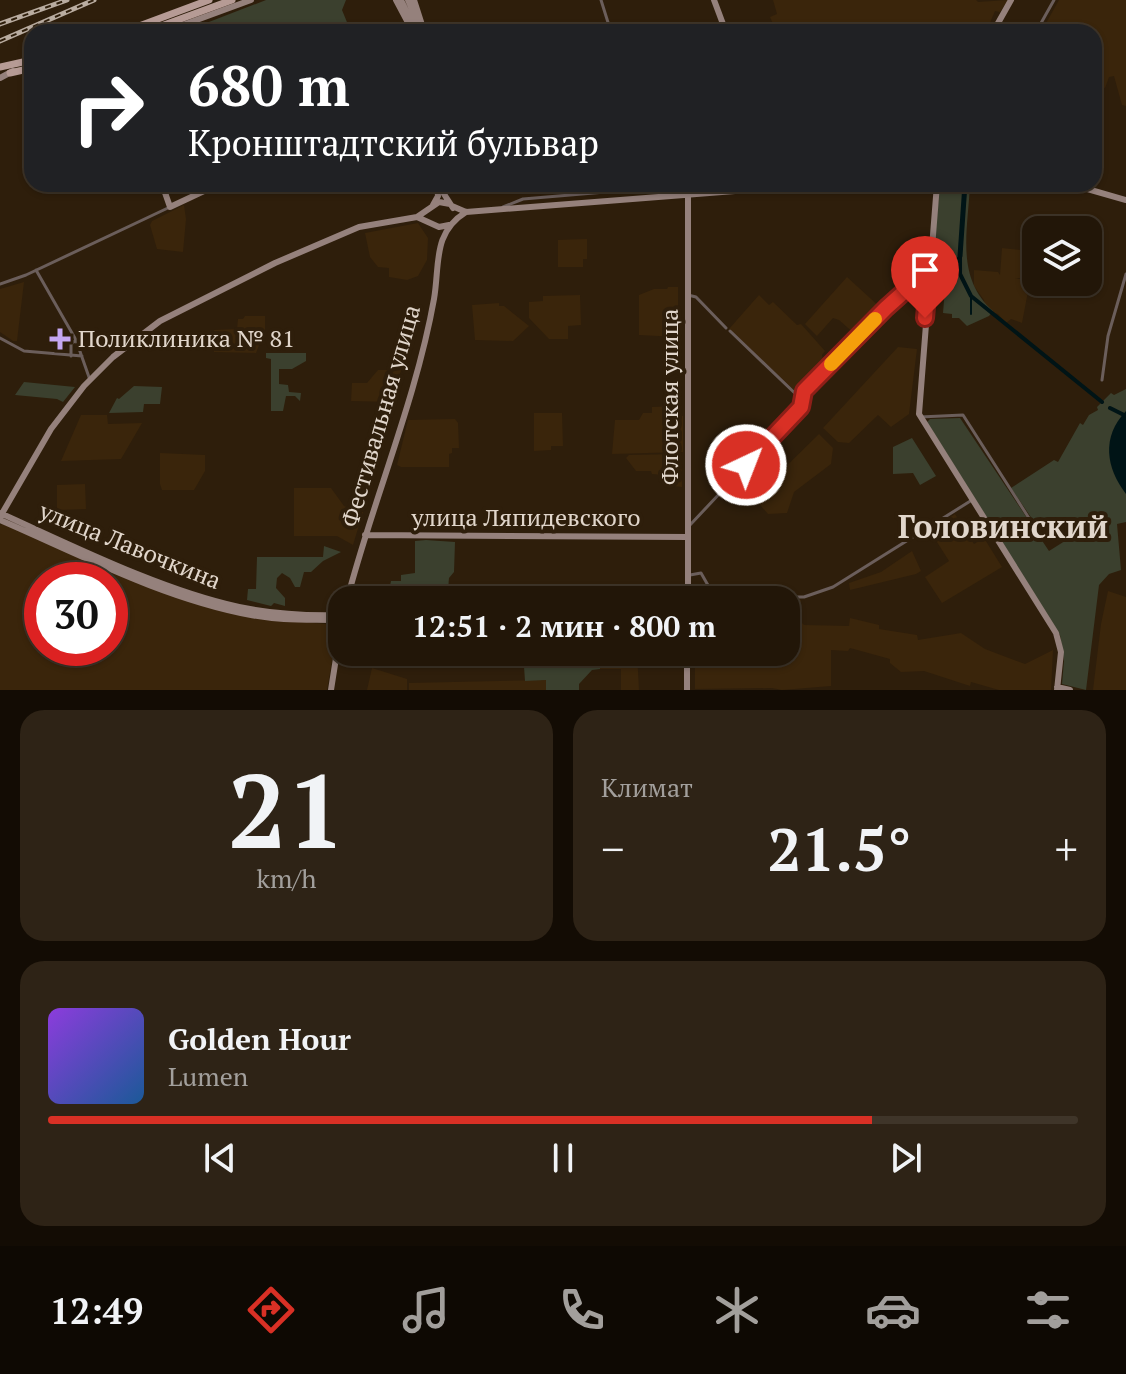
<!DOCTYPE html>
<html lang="ru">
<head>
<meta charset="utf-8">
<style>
  body { margin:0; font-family:"PT Serif",serif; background:#2e2316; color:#f1f3f6; height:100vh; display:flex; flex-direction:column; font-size:30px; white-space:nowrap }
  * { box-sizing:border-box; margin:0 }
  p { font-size:26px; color:#a29f9c }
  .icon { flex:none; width:44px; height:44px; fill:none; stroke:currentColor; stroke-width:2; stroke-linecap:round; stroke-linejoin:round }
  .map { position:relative; height:690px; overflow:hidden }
  .sheet { display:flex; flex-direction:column; gap:20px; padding:20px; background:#130c04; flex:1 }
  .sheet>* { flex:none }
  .banner { position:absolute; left:24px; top:24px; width:1078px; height:168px; border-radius:24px; box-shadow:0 2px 6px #0004,0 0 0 2px #3f3529; background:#202124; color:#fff; overflow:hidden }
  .buttons { position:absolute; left:1022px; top:216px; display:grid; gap:16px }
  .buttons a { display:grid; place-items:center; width:80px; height:80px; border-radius:16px; background:#221608; box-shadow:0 2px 6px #0004,0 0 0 2px #3f3529; font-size:40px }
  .speed { position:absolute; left:24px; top:562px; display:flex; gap:16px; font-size:40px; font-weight:700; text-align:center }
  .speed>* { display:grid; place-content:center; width:104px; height:104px; border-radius:50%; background:#221608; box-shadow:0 2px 6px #0004,0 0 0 2px #3f3529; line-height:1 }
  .speed .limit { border:12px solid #d22; background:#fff; color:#111 }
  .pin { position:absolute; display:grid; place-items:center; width:68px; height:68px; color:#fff; margin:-82px -34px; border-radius:50% 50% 50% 0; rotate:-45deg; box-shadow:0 0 8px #0007 }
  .pin .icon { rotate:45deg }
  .me { position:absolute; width:88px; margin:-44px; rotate:43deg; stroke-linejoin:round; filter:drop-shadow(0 0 6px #0008) }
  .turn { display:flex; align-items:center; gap:28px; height:168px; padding:0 32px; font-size:36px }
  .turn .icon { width:104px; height:104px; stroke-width:2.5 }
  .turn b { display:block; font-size:56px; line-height:68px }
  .big { font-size:60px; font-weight:600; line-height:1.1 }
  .sheet .card { flex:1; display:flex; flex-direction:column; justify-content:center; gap:12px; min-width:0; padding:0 28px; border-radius:24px; background:#2e2316 }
  .sheet .dial { align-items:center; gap:0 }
  .dial b { font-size:104px; line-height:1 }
  .song { display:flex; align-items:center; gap:24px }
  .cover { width:96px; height:96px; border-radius:12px; background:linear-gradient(135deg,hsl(270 70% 55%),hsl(210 70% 35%)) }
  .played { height:8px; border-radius:4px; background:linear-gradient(90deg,#d93025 80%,#3f3529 80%) }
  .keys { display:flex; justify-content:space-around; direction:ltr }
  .heat { display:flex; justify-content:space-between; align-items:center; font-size:44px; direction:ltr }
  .sheet .tiles { flex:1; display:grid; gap:20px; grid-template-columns:1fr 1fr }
  .card:last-child { grid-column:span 2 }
  .trip { position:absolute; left:328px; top:586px; width:472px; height:80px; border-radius:24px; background:#221608; box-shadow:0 2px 6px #0004,0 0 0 2px #3f3529; font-weight:600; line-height:80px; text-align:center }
  .tabs { display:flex; height:128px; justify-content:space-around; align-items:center; background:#0e0903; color:#a29f9c }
  .tabs .icon { width:56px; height:56px }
  .tabs .selected { color:#d93025 }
  .tabs b { font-size:36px; color:#f1f3f6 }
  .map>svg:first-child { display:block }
  .built { fill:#3a250b; fill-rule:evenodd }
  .green { fill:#3b402e }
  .water { fill:#001416 }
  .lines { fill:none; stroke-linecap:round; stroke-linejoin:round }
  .stream { stroke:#001416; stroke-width:2 }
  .canal { stroke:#001416; stroke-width:4 }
  .river { stroke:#001416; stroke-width:5 }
  .street { stroke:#6b5e5b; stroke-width:3 }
  .secondary { stroke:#95817c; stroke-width:6 }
  .primary { stroke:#b69b95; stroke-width:7 }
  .rail-casing { stroke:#b9aca0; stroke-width:5 }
  .rail { stroke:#2e1e0b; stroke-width:2; stroke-dasharray:6; stroke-linecap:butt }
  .primary-bridge { stroke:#b69b95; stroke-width:7 }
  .route-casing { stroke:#8d1f18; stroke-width:20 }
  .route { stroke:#d93025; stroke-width:14 }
  .slow { stroke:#f59e0b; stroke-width:14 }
  .poi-dot { fill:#c5a7f1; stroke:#2e1e0b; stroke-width:3 }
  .labels { text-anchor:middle; stroke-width:8; stroke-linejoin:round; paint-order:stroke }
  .poi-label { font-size:24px; fill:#e1d6cb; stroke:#2e1e0b; text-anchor:start }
  .street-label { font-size:24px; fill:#e1d6cb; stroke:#2e1e0b }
  .district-label { font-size:32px; font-weight:bold; fill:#e1d6cb; stroke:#2e1e0b }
</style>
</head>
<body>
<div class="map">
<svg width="1126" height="690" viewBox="0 0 1126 690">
  <rect width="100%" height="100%" fill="#2e1e0b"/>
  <path class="built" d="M773,0H976L978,2L1008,0L1000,12L995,11L986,32H769L775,29L770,17L777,14Z
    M1059,0H1126V106L1122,105L1114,76L1109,77L1105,88L1094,86V32H1041Z
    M184,205L186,219L183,252L157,249L150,225L152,221Z
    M418,223L428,238L427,260L418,276L407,280L389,277V268L378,267L370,257L365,233Z
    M587,239V259H583V267H558V240Z
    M1002,248L1030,251L1028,278H1015L1030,281L1022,323L1011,319L1006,323L998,314L985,310L984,300L974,286V270L998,272L1000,275Z
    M847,277L882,309L856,335L839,320L833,318L817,336L805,324Z
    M24,282L17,341H13L0,332V289Z
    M668,287H678V337L639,335V295L654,289H667Z
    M580,295L581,325L568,326V339H549L529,318V302L543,301V296Z
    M759,295L769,305L773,302L797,325L801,324L825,351L822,355L824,364L796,392L729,329Z
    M499,303V306H504L529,326L513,341L475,340L472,305Z
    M245,316H265V330L256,353L214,352V330L237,329L238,319H243Z
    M898,347L917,349L909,414L891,427L878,415L849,443L838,442L823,428Z
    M378,370H401L393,402L351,401L352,383H367Z
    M679,406V416H683V452L612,454L615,420H639L643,413H652V407Z
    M534,413H562L563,446H551V450L534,451Z
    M81,415H107L108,424L142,423L121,459L61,461Z
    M455,419L458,423L459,448H452V453L449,454V467H401L397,465L408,420Z
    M819,434L833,448L831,464L794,492L787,513L768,514L754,498Z
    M160,453L205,455V471L194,490H162L160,484Z
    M681,454L682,487L663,485V475L652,474L651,471H636L626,458L629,455Z
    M85,484L86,509L57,510V485Z
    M294,488H331L344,506L363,512L353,545L337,536H294Z
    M955,514L974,544L984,538L1002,567L942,603L925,577L949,561L930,531Z
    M3,523L252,618L338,625L327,690H0V525ZM42,580H110V648H42Z
    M912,551L921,571L916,574L850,590L849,583L881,572Z
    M1108,591L1126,597V690H1093L1101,624Z
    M771,598L801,600L800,621L804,625L849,626L850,618L879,625V629L917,635L918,640L961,633L985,649L1025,664L1053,650L1051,690H999L971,682L970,686L924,671L901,672L890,663V659L850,648L848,651L831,650V686L782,690L772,688L695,689V652H786V600Z
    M612,652H637L639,690H621V669H600L601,663Z
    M372,668L407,679V690H367Z
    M546,680V690H409V683Z"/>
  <path class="green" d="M266,0H346L342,10L351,32H198L196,27Z
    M940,184H970C968,231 955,277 993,311L989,316L967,326L959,318H952V314L943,313L945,288L930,287Z
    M266,353H306V361L292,369H279V384L288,385L289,392L301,393L300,401L295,396H286L283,411H271V359L266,358Z
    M24,382L75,387L63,402L57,399L15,395Z
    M134,386L162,387L160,404H144L143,412L109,413L117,398L119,399Z
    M1126,389V522L1117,524L1121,570L1109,574L1099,585L1086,690L1062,684L1064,661L1060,635L927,422L930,419L960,418L1049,551L1076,534L1066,517L1045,528L1037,526L1011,488L1054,460L1058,462L1080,423L1083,425L1089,415L1098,410L1097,407L1111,393L1114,395Z
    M912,438L936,476L920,485L913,473L893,474V447Z
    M426,540L455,542L454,572L449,578C448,588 448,593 455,600L353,599L356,585L372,588L375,585L390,586L391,581H401V575L415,573V541Z
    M324,546L341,552L323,561L311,572H304L300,587H295L290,578L282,573L277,578L276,588L285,598V606L274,603L271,606L247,600L248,589H256L257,557H323Z
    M523,652H612L601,663L600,669L592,670L579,684V690H546V680L525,681Z"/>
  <path class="water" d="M1126,411V494C1106,468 1101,437 1126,411Z"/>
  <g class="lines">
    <path class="stream" d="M933,280L960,256
      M971,314V296"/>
    <path class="canal" d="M960,256V274L971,296L1102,402
      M1110,408L1126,416"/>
    <path class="river" d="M960,256L965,184"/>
    <path class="street" d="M601,0L611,32
      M709,32L724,27
      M1036,32L1054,0
      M503,207L523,199L700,184
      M36,270L76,340L90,380
      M0,284L26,275L170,207
      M688,295L696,297L726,328
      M730,331L802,400
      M0,338L24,351L82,356
      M71,356V344L76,340
      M1102,380L1108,336L1126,274
      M920,417L963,415L1034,526
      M690,525L801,407L804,391L886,308L924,274L929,273
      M690,575L701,573L713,594L718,597H804L833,587L972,500"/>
    <path class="secondary" d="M396,0L413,32
      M401,0L413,25
      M408,0L422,32
      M414,0L422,25
      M714,0L726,32
      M164,32L251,0
      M993,32L1011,0
      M0,78L13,71
      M162,184L170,207L219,184
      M442,184L444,194L453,208
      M937,184L919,414L1056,633L1061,652L1057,690
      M1070,184L1126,200
      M433,205L438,196L437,184
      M452,206L466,212L825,184
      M417,217L439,202L450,204
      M0,513C73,546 161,590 239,607C272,614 308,616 342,615
      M0,517L51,429L84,386L113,357L160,321L275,263L359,227L417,217L439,227L449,225
      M0,520C81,555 164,599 251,615C281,621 311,619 342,620
      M365,535L688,537
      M347,600C373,500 416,400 434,299C440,265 432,233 466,212
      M688,600V194
      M687,652V690
      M1057,687L1070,690
      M331,690L342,620"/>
    <path class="primary" d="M123,32L209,0
      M0,67L32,60"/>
    <g class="rail-casing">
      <path id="rail" d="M0,24L67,0
        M0,41L94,0"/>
    </g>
    <use href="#rail" class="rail"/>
    <path class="primary-bridge" d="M145,32L232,0
      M10,73L32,68"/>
  </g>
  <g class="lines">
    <g class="route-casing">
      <path id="route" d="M746,465L801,407L804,391L886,308L925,273H929L925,318"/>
    </g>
    <use href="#route" class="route"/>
    <path class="slow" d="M831,364L875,319"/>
  </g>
  <path class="poi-dot" d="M56 327h8v8h8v8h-8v8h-8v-8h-8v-8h8z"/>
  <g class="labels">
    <g class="poi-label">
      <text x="78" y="347">Поликлиника № 81</text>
    </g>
    <g class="street-label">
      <text transform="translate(670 397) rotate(-90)" y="8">Флотская улица</text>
      <text transform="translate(381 416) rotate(-74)" y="8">Фестивальная улица</text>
      <text x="526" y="526">улица Ляпидевского</text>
      <text transform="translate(130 546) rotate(22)" y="8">улица Лавочкина</text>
    </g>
    <g class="district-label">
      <text x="1003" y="538">Головинский</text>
    </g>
  </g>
</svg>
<div class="buttons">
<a><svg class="icon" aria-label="layers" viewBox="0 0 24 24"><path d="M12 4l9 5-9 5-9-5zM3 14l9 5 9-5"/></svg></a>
</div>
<div class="speed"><div class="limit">30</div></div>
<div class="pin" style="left:925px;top:318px;background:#d93025"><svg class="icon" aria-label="arrive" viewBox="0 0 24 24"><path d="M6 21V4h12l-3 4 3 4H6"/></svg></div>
<svg class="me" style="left:746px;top:465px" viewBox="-20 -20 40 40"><circle r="17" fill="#d93025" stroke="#fff" stroke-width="3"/><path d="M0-11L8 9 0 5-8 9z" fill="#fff"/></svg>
<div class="trip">12:51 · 2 мин · 800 m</div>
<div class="banner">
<div class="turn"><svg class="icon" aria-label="right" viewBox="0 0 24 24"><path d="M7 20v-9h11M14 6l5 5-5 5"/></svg><div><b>680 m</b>Кронштадтский бульвар</div></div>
</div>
</div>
<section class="sheet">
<div class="tiles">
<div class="card dial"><b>21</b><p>km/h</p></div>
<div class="card"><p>Климат</p>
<div class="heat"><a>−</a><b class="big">21.5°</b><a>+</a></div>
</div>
<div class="card">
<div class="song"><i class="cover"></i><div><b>Golden Hour</b><p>Lumen</p></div></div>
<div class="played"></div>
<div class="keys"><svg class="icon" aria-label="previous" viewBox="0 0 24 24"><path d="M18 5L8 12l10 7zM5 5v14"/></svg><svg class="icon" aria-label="pause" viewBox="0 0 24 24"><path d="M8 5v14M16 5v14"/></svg><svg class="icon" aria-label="next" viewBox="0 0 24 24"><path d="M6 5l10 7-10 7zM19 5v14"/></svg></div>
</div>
</div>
</section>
<nav class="tabs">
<b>12:49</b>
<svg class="icon selected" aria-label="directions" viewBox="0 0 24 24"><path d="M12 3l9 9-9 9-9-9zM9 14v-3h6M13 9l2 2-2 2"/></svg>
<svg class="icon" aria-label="music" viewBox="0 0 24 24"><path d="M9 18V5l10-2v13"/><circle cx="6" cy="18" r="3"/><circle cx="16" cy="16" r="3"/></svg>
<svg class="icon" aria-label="phone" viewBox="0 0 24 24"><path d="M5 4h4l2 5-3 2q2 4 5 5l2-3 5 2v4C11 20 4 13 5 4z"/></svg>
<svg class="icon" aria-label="climate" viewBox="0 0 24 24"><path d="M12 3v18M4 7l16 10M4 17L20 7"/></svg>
<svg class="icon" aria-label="car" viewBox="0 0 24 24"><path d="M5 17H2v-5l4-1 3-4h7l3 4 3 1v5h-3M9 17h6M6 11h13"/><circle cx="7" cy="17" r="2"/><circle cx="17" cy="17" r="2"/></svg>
<svg class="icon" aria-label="filters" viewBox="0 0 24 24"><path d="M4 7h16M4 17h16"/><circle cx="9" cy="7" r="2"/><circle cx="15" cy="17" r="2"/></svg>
</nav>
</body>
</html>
